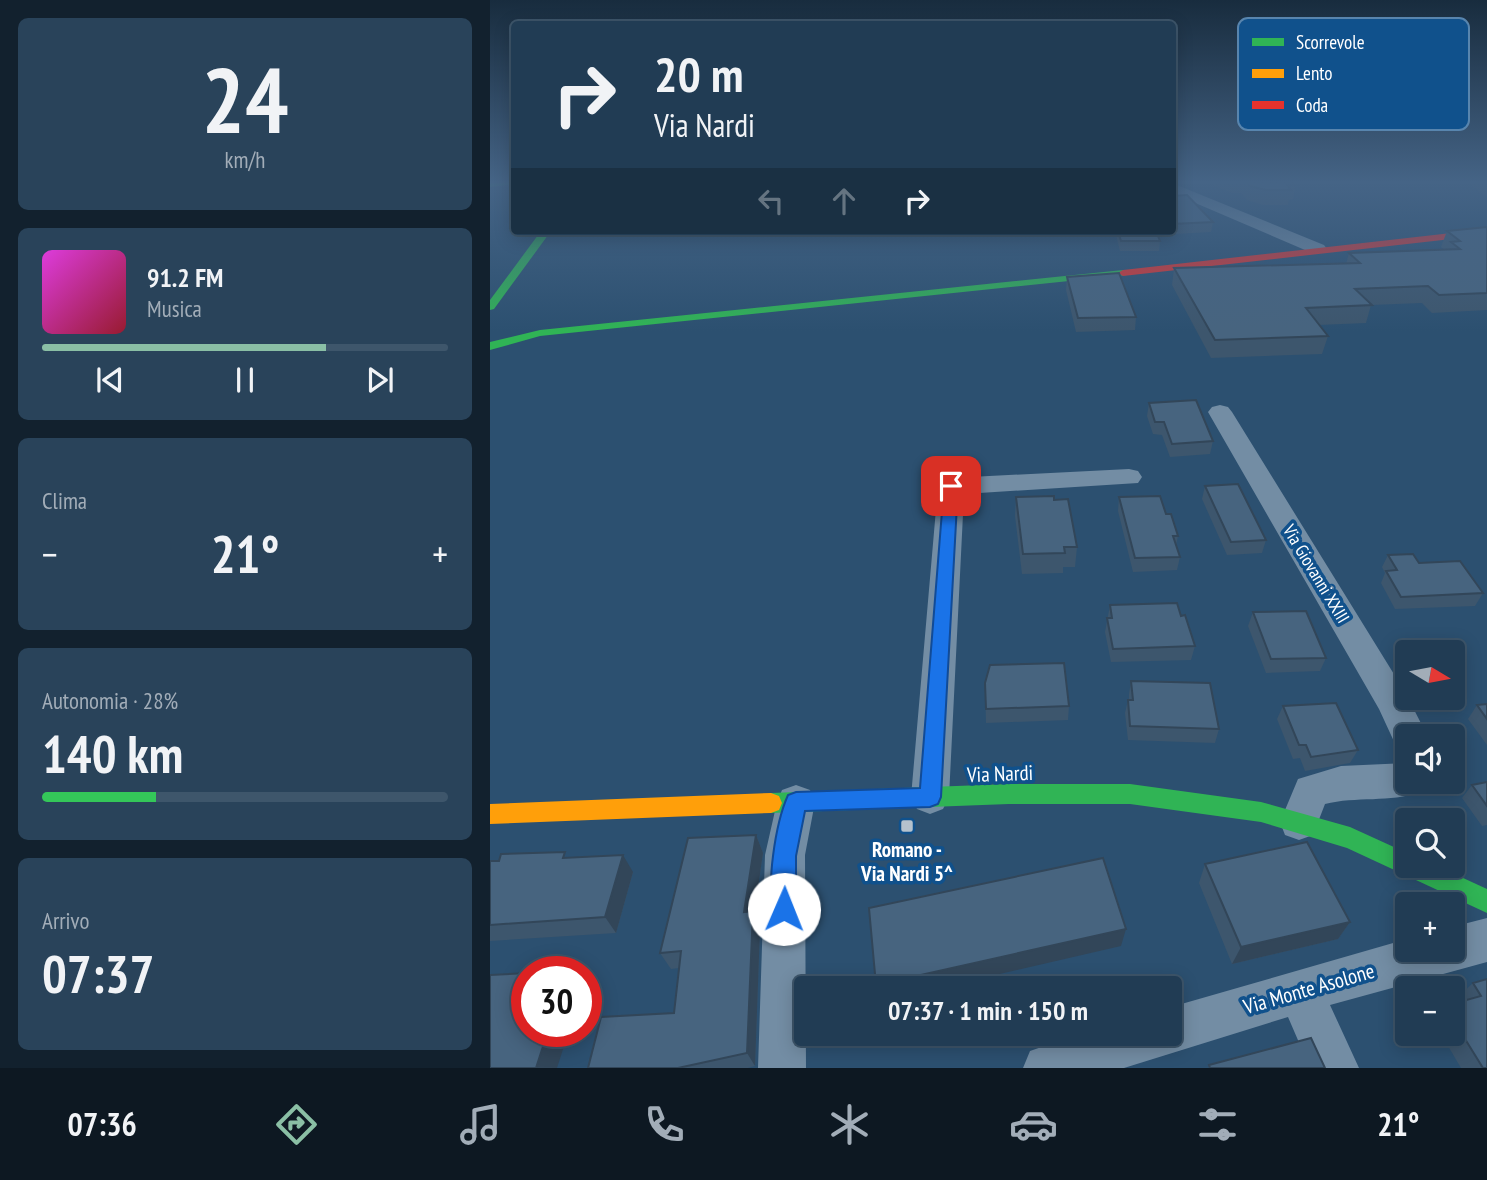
<!DOCTYPE html>
<html lang="it">
<head>
<meta charset="utf-8">
<style>
  body { margin:0; font-family:"PT Sans Narrow",sans-serif; background:#29435a; color:#f1f3f6; height:100vh; display:flex; flex-direction:column; font-size:26px; white-space:nowrap }
  * { box-sizing:border-box; margin:0 }
  p { font-size:23px; color:#a2adb8 }
  .icon { flex:none; width:38px; height:38px; fill:none; stroke:currentColor; stroke-width:2; stroke-linecap:round; stroke-linejoin:round }
  .map { position:relative; flex:1; overflow:hidden }
  .panel { display:flex; flex-direction:column; gap:18px; padding:18px; background:#12212e; width:490px }
  .panel>* { flex:none }
  .top-card { position:absolute; left:21px; top:21px; width:665px; height:214px; border-radius:7px; box-shadow:0 4px 18px #0003,0 0 0 2px #3e566b; background:#213c54; color:#f1f3f6; overflow:hidden }
  .needle { width:46px; rotate:100deg }
  .controls { position:absolute; left:905px; top:640px; display:grid; gap:14px }
  .controls a { display:grid; place-items:center; width:70px; height:70px; border-radius:7px; background:#213c54; box-shadow:0 4px 18px #0003,0 0 0 2px #3e566b; font-size:35px }
  .speed { position:absolute; left:21px; top:956px; display:flex; gap:14px; font-size:35px; font-weight:700; text-align:center }
  .speed>* { display:grid; place-content:center; width:91px; height:91px; border-radius:50%; background:#213c54; box-shadow:0 4px 18px #0003,0 0 0 2px #3e566b; line-height:1 }
  .speed .limit { border:10px solid #d22; background:#fff; color:#111 }
  .pin { position:absolute; display:grid; place-items:center; width:60px; height:60px; color:#fff; margin:-30px; border-radius:14px; box-shadow:0 4px 10px #0006 }
  .me { position:absolute; width:77px; margin:-38px; rotate:1deg; stroke-linejoin:round; filter:drop-shadow(0 0 5px #0008) }
  .turn { display:flex; align-items:center; gap:24px; height:147px; padding:0 28px; font-size:32px }
  .turn .icon { width:91px; height:91px; stroke-width:2.5 }
  .turn b { display:block; font-size:49px; line-height:60px }
  .lanes { display:flex; align-items:center; height:66px; padding:0 28px; background:#0003; justify-content:center; gap:35px; direction:ltr }
  .lanes .off { opacity:.35 }
  .big { font-size:52px; font-weight:600; line-height:1.1 }
  .panel .tile { flex:1; display:flex; flex-direction:column; justify-content:center; gap:10px; min-width:0; padding:0 24px; border-radius:10px; background:#29435a }
  .panel .dial { align-items:center; gap:0 }
  .dial b { font-size:91px; line-height:1 }
  .song { display:flex; align-items:center; gap:21px }
  .cover { width:84px; height:84px; border-radius:10px; background:linear-gradient(135deg,hsl(300 70% 55%),hsl(350 70% 35%)) }
  .played { height:7px; border-radius:4px; background:linear-gradient(90deg,#8abfa5 70%,#3e566b 70%) }
  .keys { display:flex; justify-content:space-around; direction:ltr }
  .heat { display:flex; justify-content:space-between; align-items:center; font-size:38px; direction:ltr }
  .charge { height:10px; border-radius:5px; background:linear-gradient(90deg,#34c759 28%,#3e566b 0) }
  .trip { position:absolute; left:304px; top:976px; width:388px; height:70px; border-radius:7px; background:#213c54; box-shadow:0 4px 18px #0003,0 0 0 2px #3e566b; font-weight:600; line-height:70px; text-align:center }
  .tabs { display:flex; height:112px; justify-content:space-around; align-items:center; background:#0d1822; color:#a2adb8 }
  .tabs .icon { width:49px; height:49px }
  .tabs .selected { color:#8abfa5 }
  .tabs b { font-size:32px; color:#f1f3f6 }
  main { display:flex; flex:1; min-height:0 }
  .map>svg:first-child { display:block }
  .lines { fill:none; stroke-linecap:round; stroke-linejoin:round }
  .street { fill:#738da4; fill-rule:evenodd }
  .fast { fill:#30b455; fill-rule:evenodd }
  .slow { fill:#ff9f0a; fill-rule:evenodd }
  .jam { fill:#e5322d; fill-rule:evenodd }
  .wall { fill:#3d566d }
  .shaded-wall { fill:#324659 }
  .building { fill:#47647f; stroke:#324659; stroke-width:2 }
  .route { fill:#1a73e8; stroke:#114b97; stroke-width:2 }
  .poi-dot { fill:#b5c2cd; stroke:#10518c; stroke-width:2.5 }
  .labels { text-anchor:middle; stroke-width:7; stroke-linejoin:round; paint-order:stroke }
  .street-label { font-size:18px; fill:#fff; stroke:#10518c }
  .near-street-label { font-size:21px; fill:#fff; stroke:#10518c }
  .near-poi-label { font-size:21px; font-weight:bold; fill:#fff; stroke:#10518c }
  .key { fill:#10518c; stroke:#5885ae; stroke-width:2 }
  .key-label { font-size:19px; fill:#fff }
</style>
</head>
<body>
<main>
<section class="panel">
<div class="tile dial"><b>24</b><p>km/h</p></div>
<div class="tile">
<div class="song"><i class="cover"></i><div><b>91.2 FM</b><p>Musica</p></div></div>
<div class="played"></div>
<div class="keys"><svg class="icon" aria-label="previous" viewBox="0 0 24 24"><path d="M18 5L8 12l10 7zM5 5v14"/></svg><svg class="icon" aria-label="pause" viewBox="0 0 24 24"><path d="M8 5v14M16 5v14"/></svg><svg class="icon" aria-label="next" viewBox="0 0 24 24"><path d="M6 5l10 7-10 7zM19 5v14"/></svg></div>
</div>
<div class="tile"><p>Clima</p>
<div class="heat"><a>−</a><b class="big">21°</b><a>+</a></div>
</div>
<div class="tile"><p>Autonomia · 28%</p><b class="big">140 km</b><div class="charge"></div></div>
<div class="tile"><p>Arrivo</p><b class="big">07:37</b></div>
</section>
<div class="map">
<svg width="997" height="1068" viewBox="0 0 997 1068">
  <rect width="100%" height="100%" fill="#2c5070"/>
  <g class="lines">
    <path class="street" d="M682,183L834,245L837,249L834,253H822L682,193Z
      M730,405L738,407L742,412L915,692L938,737H917V751L907,748L889,709L718,412L722,407Z
      M639,469L648,471L652,477L648,483L474,494L459,797L453,809L440,814L427,809L421,797L448,486L452,480L461,478Z
      M917,763V782H935L930,792C900,803 866,796 835,804L823,835L809,840L795,835L790,822L808,779L851,766Z
      M306,785L320,790L325,802L315,855L316,1068H268L275,855L287,802L292,790Z
      M997,918V962L840,1005L869,1068H820L798,1017L634,1068H533L540,1051L589,1034H681V1007L917,939V950H962V927Z"/>
    <path class="fast" d="M24,182V184L0,187V183Z
      M51,231H61L4,309L0,310V300Z
      M633,270L638,273L637,275L50,336L0,350V342L50,330Z
      M519,784H640L771,802L860,827L917,853V866H947L997,889V913L857,848L771,822L640,804H519L281,813L273,810L270,803L273,796L281,793Z"/>
    <path class="slow" d="M281,793L289,796L292,803L289,810L281,813L0,824V804Z"/>
    <path class="jam" d="M997,229V235L633,276L628,273L633,270Z"/>
  </g>
  <path class="wall" d="M714,182H803L806,185L803,199L799,200L798,205H773L757,200L751,193H742Z
    M977,182H997V197Z
    M682,196L723,222L721,232L668,235L670,241L669,251H630L625,231H682Z
    M997,227V310L942,313L932,303L881,305L876,323L829,325L838,336L832,354L721,358L682,285L684,268L856,264L859,253L955,250L951,247L957,231Z
    M577,277L646,317L645,330L586,332L576,290Z
    M659,403L723,441L720,454L680,457L672,435L663,434L657,416Z
    M715,486L776,540L772,553L737,555L712,499Z
    M526,497L564,500L587,547L585,567H573V573L532,574L525,516Z
    M629,497L676,514L688,536L686,545L690,557L687,570L643,572L628,511Z
    M898,555L929,563L993,593L985,606L905,609L891,583L895,573L892,567Z
    M620,605L691,616L705,646L701,660L621,662L615,632Z
    M763,612L836,658L830,671L776,673L758,626Z
    M641,681L729,729L725,743L638,740L635,713L638,700H639V694Z
    M495,683L579,706L578,720L496,723Z
    M997,704V745L978,719L987,705Z
    M793,706L868,750L860,763L815,771L810,758L803,759L787,719Z
    M997,782V825L992,826L972,798L982,785Z
    M266,835L273,853L264,914L270,928L265,1066L258,1068H98L184,1013L189,968L181,969L170,953Z
    M79,858L143,872L126,933L0,941V861Z
    M715,864L860,922L848,939L742,964L709,883Z
    M997,979V1068H971L951,1034H962V1004L972,1001L969,996L983,983Z"/>
  <path class="shaded-wall" d="M266,835L273,853L264,914L270,928L265,1066L257,1053L254,912Z
    M133,855L143,872L126,933L115,917Z
    M860,922L848,939L742,964L751,947Z
    M636,929L631,946L445,989H387L386,985Z
    M52,1031H66L76,1040L67,1068H46Z"/>
  <path class="building" d="M757,182H803L806,185H797L801,190H776L760,186Z
    M697,195L723,222L682,224V196Z
    M997,227V293L949,295L938,286L865,289L882,305L816,308L838,336L725,340L684,268L870,263L859,253L970,249L961,242L970,241L957,231Z
    M628,231H666L670,241H631Z
    M629,273L646,317L588,318L577,277Z
    M706,400L723,441L682,444L674,422H665L659,403Z
    M748,484L776,540L741,542L715,486Z
    M564,496V500L578,499L587,547H574L575,553L533,554L526,497Z
    M670,496L676,514H681L688,536H683L690,557L645,558L629,497Z
    M923,554L929,563L970,561L993,593L911,597L896,571L907,570L898,555Z
    M687,603L691,616L695,615L705,646L623,649L617,618H622L620,605Z
    M816,611L836,658L781,659L763,612Z
    M574,663L579,706L496,709L495,683L500,665Z
    M641,681L720,683L729,729L640,726L638,700H643Z
    M846,703L868,750L821,757L816,745H809L793,706Z
    M997,704V719L987,705Z
    M997,782V806L982,785Z
    M266,835L254,912L263,911L257,1053L188,1068H98L111,1017L184,1013L191,951L170,953L198,838Z
    M817,842L860,922L751,947L715,864Z
    M75,852L73,858L133,855L115,917L0,925V861H9L11,854Z
    M613,858L636,929L386,985L379,908Z
    M37,973V1031H58L46,1068H0V975Z
    M997,979V1068H993L962,1018V1004L991,996L983,983Z
    M821,1038L835,1068H720L719,1065Z"/>
  <linearGradient id="sky" x2="0" y2="1"><stop stop-color="#182c3e"/><stop offset="0.55" stop-color="#456486"/><stop offset="1" stop-color="#456486" stop-opacity="0"/></linearGradient>
  <rect width="997" height="331" fill="url(#sky)"/>
  <path class="route" d="M461,482L468,486L451,797L448,804L440,807L315,811L306,856V909L303,917L294,921L286,917C274,890 286,822 298,795L306,792L430,788L454,486Z"/>
  <rect class="poi-dot" x="410" y="819" width="14" height="14" rx="3.5"/>
  <g class="labels">
    <g class="street-label">
      <text transform="translate(826 574) rotate(59)" y="6">Via Giovanni XXIII</text>
    </g>
    <g class="near-street-label">
      <text transform="translate(510 774) rotate(-2)" y="7">Via Nardi</text>
      <text transform="translate(819 989) rotate(-16)" y="7">Via Monte Asolone</text>
    </g>
    <g class="near-poi-label">
      <text x="417" y="857">Romano -<tspan x="417" dy="24">Via Nardi 5^</tspan></text>
    </g>
  </g>
  <rect x="748" y="18" width="231" height="112" rx="10" class="key"/>
  <rect x="762" y="38" width="32" height="8" fill="#30b455"/>
  <rect x="762" y="69" width="32" height="9" fill="#ff9f0a"/>
  <rect x="762" y="101" width="32" height="8" fill="#e5322d"/>
  <g class="key-label">
    <text x="806" y="49">Scorrevole</text>
    <text x="806" y="80">Lento</text>
    <text x="806" y="112">Coda</text>
  </g>
</svg>
<div class="controls">
<a><svg class="needle" viewBox="-14 -14 28 28"><path d="M0-13l5 13h-10z" fill="#e53935"/><path d="M0 13l5-13h-10z" fill="#a2adb8"/></svg></a>
<a><svg class="icon" aria-label="sound" viewBox="0 0 24 24"><path d="M4 9h4l5-4v14l-5-4H4zM17 9q2 3 0 6"/></svg></a>
<a><svg class="icon" aria-label="search" viewBox="0 0 24 24"><circle cx="10" cy="10" r="6"/><path d="M15 15l6 6"/></svg></a>
<a>+</a>
<a>−</a>
</div>
<div class="speed"><div class="limit">30</div></div>
<div class="pin" style="left:461px;top:486px;background:#d93025"><svg class="icon" aria-label="arrive" viewBox="0 0 24 24"><path d="M6 21V4h12l-3 4 3 4H6"/></svg></div>
<svg class="me" style="left:294px;top:909px" viewBox="-20 -20 40 40"><circle r="19" fill="#fff"/><path d="M0-13L10 11 0 6-10 11z" fill="#1a73e8"/></svg>
<div class="trip">07:37 · 1 min · 150 m</div>
<div class="top-card">
<div class="turn"><svg class="icon" aria-label="right" viewBox="0 0 24 24"><path d="M7 20v-9h11M14 6l5 5-5 5"/></svg><div><b>20 m</b>Via Nardi</div></div>
<div class="lanes"><svg class="icon off" aria-label="left" viewBox="0 0 24 24"><path d="M17 20v-9H6M10 6l-5 5 5 5"/></svg><svg class="icon off" aria-label="ahead" viewBox="0 0 24 24"><path d="M12 20V5M6 11l6-6 6 6"/></svg><svg class="icon" aria-label="right" viewBox="0 0 24 24"><path d="M7 20v-9h11M14 6l5 5-5 5"/></svg></div>
</div>
</div>
</main>
<nav class="tabs">
<b>07:36</b>
<svg class="icon selected" aria-label="directions" viewBox="0 0 24 24"><path d="M12 3l9 9-9 9-9-9zM9 14v-3h6M13 9l2 2-2 2"/></svg>
<svg class="icon" aria-label="music" viewBox="0 0 24 24"><path d="M9 18V5l10-2v13"/><circle cx="6" cy="18" r="3"/><circle cx="16" cy="16" r="3"/></svg>
<svg class="icon" aria-label="phone" viewBox="0 0 24 24"><path d="M5 4h4l2 5-3 2q2 4 5 5l2-3 5 2v4C11 20 4 13 5 4z"/></svg>
<svg class="icon" aria-label="climate" viewBox="0 0 24 24"><path d="M12 3v18M4 7l16 10M4 17L20 7"/></svg>
<svg class="icon" aria-label="car" viewBox="0 0 24 24"><path d="M5 17H2v-5l4-1 3-4h7l3 4 3 1v5h-3M9 17h6M6 11h13"/><circle cx="7" cy="17" r="2"/><circle cx="17" cy="17" r="2"/></svg>
<svg class="icon" aria-label="filters" viewBox="0 0 24 24"><path d="M4 7h16M4 17h16"/><circle cx="9" cy="7" r="2"/><circle cx="15" cy="17" r="2"/></svg>
<b>21°</b>
</nav>
</body>
</html>
